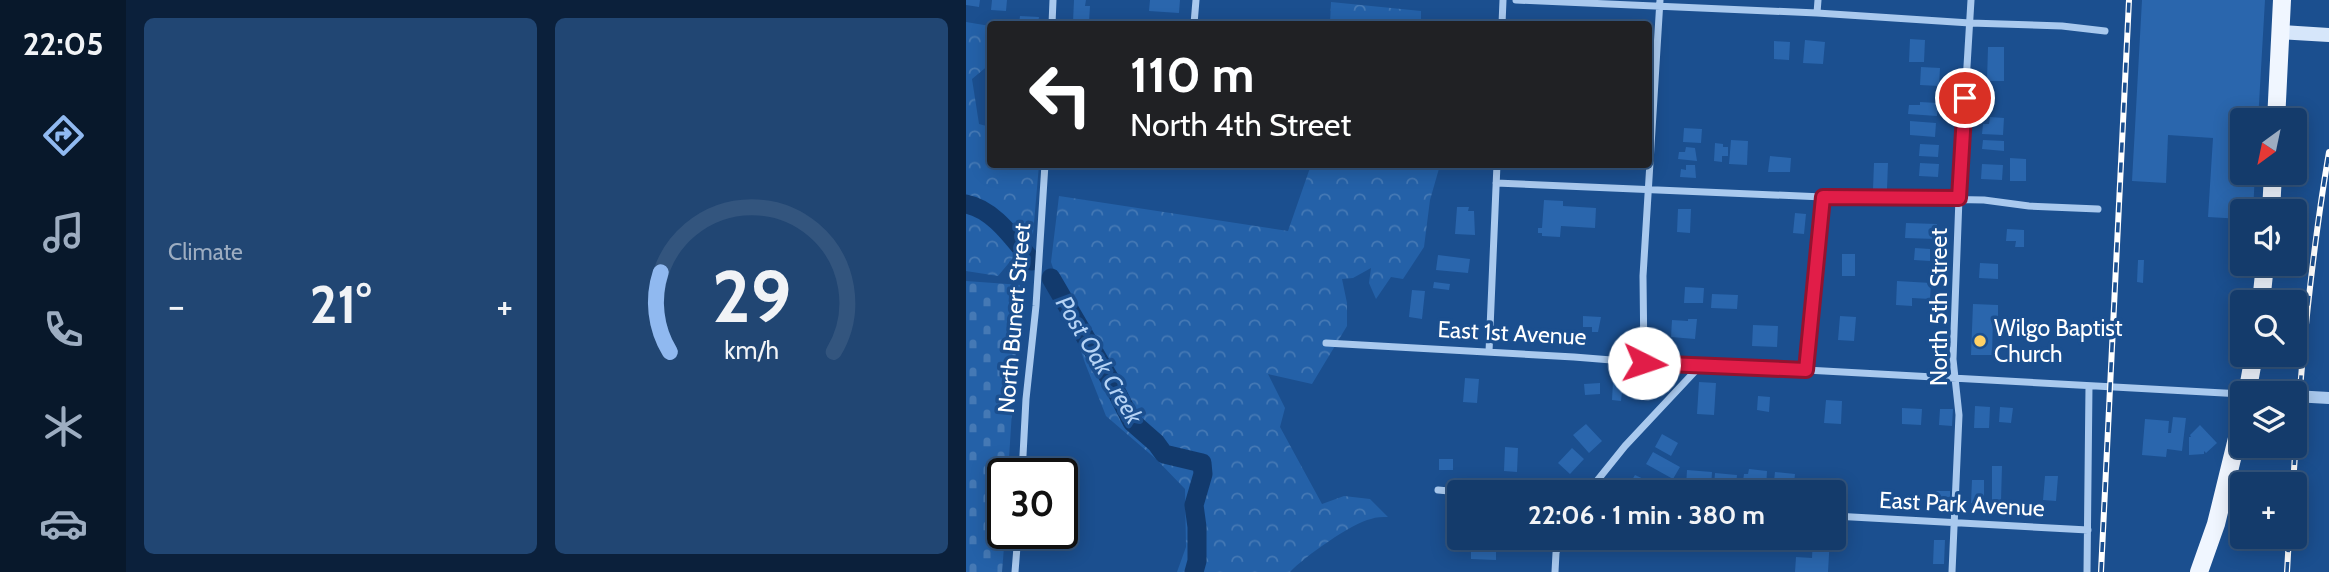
<!DOCTYPE html>
<html lang="en">
<head>
<meta charset="utf-8">
<style>
  body { margin:0; font-family:Cabin,sans-serif; background:#214673; color:#f1f3f6; height:100vh; display:flex; flex-direction:column; font-size:26px; white-space:nowrap }
  * { box-sizing:border-box; margin:0 }
  p { font-size:23px; color:#9dadc1 }
  .icon { flex:none; width:38px; height:38px; fill:none; stroke:currentColor; stroke-width:2; stroke-linecap:round; stroke-linejoin:round }
  .map { position:relative; flex:1; overflow:hidden }
  .panel { display:flex; flex-direction:column; gap:18px; padding:18px; background:#0b203b; width:840px }
  .panel>* { flex:none }
  .top-card { position:absolute; left:21px; top:21px; width:665px; height:147px; border-radius:7px; box-shadow:0 4px 18px #0003,0 0 0 2px #33557e; background:#202124; color:#fff; overflow:hidden }
  .needle { width:46px; rotate:213deg }
  .buttons { position:absolute; left:1264px; top:108px; display:grid; gap:14px }
  .buttons a { display:grid; place-items:center; width:77px; height:77px; border-radius:7px; background:#143b6b; box-shadow:0 4px 18px #0003,0 0 0 2px #33557e; font-size:35px }
  .speed { position:absolute; left:21px; top:458px; display:flex; gap:14px; font-size:35px; font-weight:700; text-align:center }
  .speed>* { display:grid; place-content:center; width:91px; height:91px; border-radius:50%; background:#143b6b; box-shadow:0 4px 18px #0003,0 0 0 2px #33557e; line-height:1 }
  .speed .limit { border:4px solid #111; border-radius:10px; background:#fff; color:#111 }
  .pin { position:absolute; display:grid; place-items:center; width:60px; height:60px; color:#fff; margin:-30px; border:4px solid #fff; border-radius:50%; box-shadow:0 2px 7px #0007 }
  .me { position:absolute; width:77px; margin:-38px; rotate:94deg; stroke-linejoin:round; filter:drop-shadow(0 0 5px #0008) }
  .turn { display:flex; align-items:center; gap:24px; height:147px; padding:0 28px; font-size:32px }
  .turn .icon { width:91px; height:91px; stroke-width:2.5 }
  .turn b { display:block; font-size:49px; line-height:60px }
  .big { font-size:52px; font-weight:700; line-height:1.1 }
  .panel .card { flex:1; display:flex; flex-direction:column; justify-content:center; gap:10px; min-width:0; padding:0 24px; border-radius:10px; background:#214673 }
  .panel .dial { align-items:center; gap:0 }
  .dial svg { height:182px; overflow:visible; fill:none; stroke:#33557e; stroke-width:7; stroke-linecap:round; text-anchor:middle }
  .dial text { fill:#f1f3f6; stroke:none }
  .heat { display:flex; justify-content:space-between; align-items:center; font-size:38px; direction:ltr }
  .panel .tiles { flex:1; display:grid; gap:18px; grid-template-columns:repeat(2,1fr) }
  .trip { position:absolute; left:481px; top:480px; width:399px; height:70px; border-radius:7px; background:#143b6b; box-shadow:0 4px 18px #0003,0 0 0 2px #33557e; font-weight:700; line-height:70px; text-align:center }
  main { display:flex; flex:1; min-height:0 }
  .tabs { display:flex; flex-direction:column; width:126px; justify-content:space-around; align-items:center; background:#08182b; color:#9dadc1 }
  .tabs .icon { width:49px; height:49px }
  .tabs .active { color:#90b9f0 }
  .tabs b { font-size:32px; color:#f1f3f6 }
  .map>svg:first-child { display:block }
  .forest { fill:url(#forest-crowns) }
  .cemetery { fill:url(#cemetery-stones) }
  .lines { fill:none; stroke-linecap:round; stroke-linejoin:round }
  .river { stroke:#123a6d; stroke-width:19 }
  .building { fill:#2a66ad }
  .minor { stroke:#a9c9ee; stroke-width:7 }
  .tertiary { stroke:#a9c9ee; stroke-width:12 }
  .secondary { stroke:#d6e6fa; stroke-width:14 }
  .primary { stroke:#f0f6ff; stroke-width:18 }
  .rail-casing { stroke:#fff; stroke-width:6 }
  .rail { stroke:#1b4f8f; stroke-width:3.5; stroke-dasharray:10; stroke-linecap:butt }
  .route-casing { stroke:#92132f; stroke-width:18 }
  .route { stroke:#e11d48; stroke-width:12 }
  .poi-dot { fill:#ffd166; stroke:#1b4f8f; stroke-width:2.5 }
  .labels { text-anchor:middle; stroke-width:7; stroke-linejoin:round; paint-order:stroke }
  .street-label { font-size:23px; fill:#fff; stroke:#1b4f8f }
  .poi-label { font-size:23px; fill:#fff; stroke:#1b4f8f; text-anchor:start }
  .water-label { font-size:24px; font-style:italic; fill:#b5d3f5; stroke:#1b4f8f }
</style>
</head>
<body>
<main>
<nav class="tabs">
<b>22:05</b>
<svg class="icon active" aria-label="directions" viewBox="0 0 24 24"><path d="M12 3l9 9-9 9-9-9zM9 14v-3h6M13 9l2 2-2 2"/></svg>
<svg class="icon" aria-label="music" viewBox="0 0 24 24"><path d="M9 18V5l10-2v13"/><circle cx="6" cy="18" r="3"/><circle cx="16" cy="16" r="3"/></svg>
<svg class="icon" aria-label="phone" viewBox="0 0 24 24"><path d="M5 4h4l2 5-3 2q2 4 5 5l2-3 5 2v4C11 20 4 13 5 4z"/></svg>
<svg class="icon" aria-label="climate" viewBox="0 0 24 24"><path d="M12 3v18M4 7l16 10M4 17L20 7"/></svg>
<svg class="icon" aria-label="car" viewBox="0 0 24 24"><path d="M5 17H2v-5l4-1 3-4h7l3 4 3 1v5h-3M9 17h6M6 11h13"/><circle cx="7" cy="17" r="2"/><circle cx="17" cy="17" r="2"/></svg>
</nav>
<section class="panel">
<div class="tiles">
<div class="card"><p>Climate</p>
<div class="heat"><a>−</a><b class="big">21°</b><a>+</a></div>
</div>
<div class="card dial"><svg viewBox="0 0 100 80">
<path d="M14 69A42 42 0 1 1 86 69"/>
<path d="M14 69A42 42 0 0 1 10 34" stroke="#90b9f0"/>
<text x="50" y="56" font-size="32" font-weight="700">29</text>
<text x="50" y="72" font-size="11">km/h</text>
</svg></div>
</div>
</section>
<div class="map">
<svg width="1363" height="572" viewBox="0 0 1363 572">
  <defs>
    <pattern id="forest-crowns" width="20" height="18" patternUnits="userSpaceOnUse" patternTransform="scale(1.75)"><rect width="20" height="18" fill="#2461a8"/><path d="M2 6a3 3 0 1 1 6 0M12 15a3 3 0 1 1 6 0" fill="none" stroke="#4579b5"/></pattern>
    <pattern id="cemetery-stones" width="16" height="16" patternUnits="userSpaceOnUse" patternTransform="scale(1.75)"><rect width="16" height="16" fill="#2461a8"/><path d="M2 7V4a2 2 0 0 1 4 0v3zM10 15v-3a2 2 0 0 1 4 0v3z" fill="#4579b5"/></pattern>
  </defs>
  <rect width="100%" height="100%" fill="#1b4f8f"/>
  <path class="forest" d="M365,2L455,11V24H364Z
    M0,22L24,26V64L6,79L13,124L24,127V164L73,165L67,234L32,276L0,271Z
    M345,165H474L464,200L458,247L437,279L425,277L410,299L403,283L405,268L387,278L376,279L381,303V326L346,384L302,374L319,408L314,427L356,504L378,496L404,499L422,517C416,517 410,517 405,519C386,523 338,557 324,572H211L220,547L219,489L190,459L140,416L119,363L85,262L93,196L322,231Z"/>
  <path class="cemetery" d="M0,281L54,285L42,474H37V534H39L36,572H0Z"/>
  <g class="lines">
    <path class="river" d="M0,204C28,209 48,240 66,261
      M85,278L146,383L166,422L190,443L198,454L236,463L237,474L228,505L231,527V561L228,572"/>
  </g>
  <path class="building" d="M0,0H14L13,7L0,5Z
    M26,0H41L40,11L25,10Z
    M108,0H120L119,6H124L123,22H107Z
    M184,0H214L213,13L183,11Z
    M1176,0H1299L1292,121H1276V173H1289L1287,212H1276V219L1242,217L1247,138L1202,135L1200,183L1166,181Z
    M54,16L73,17L72,24H53Z
    M944,39L959,40L958,62H943Z
    M839,40L859,42L857,64L837,63Z
    M808,41L824,42L823,60L808,59Z
    M1022,47H1038V81H1021Z
    M955,67L974,68L973,86L954,85Z
    M954,102L972,103L971,116L942,114L943,105H954Z
    M1024,117L1038,118L1037,135L1016,134L1017,124H1023Z
    M944,121L970,123L969,137L944,135Z
    M718,128L736,129L735,143L717,142Z
    M765,140L782,141L781,165L763,164Z
    M1017,140L1038,141V151L1016,149Z
    M749,143L757,144V147H762V156H756V162L748,161Z
    M954,144L973,145L972,157L953,156Z
    M720,147L729,148L731,161L712,159L713,152H719Z
    M804,156L825,158L824,172H802Z
    M1044,158L1060,159V181H1044Z
    M908,163H922L921,189H907Z
    M954,163L973,164L972,177L953,176Z
    M1016,164L1037,165L1036,180L1015,179Z
    M720,165H729L730,178L714,177L715,169L720,170Z
    M578,200L597,201V206L630,208L629,228L595,226L594,237L576,236V233H572V228H576Z
    M491,207H503L502,211H508L509,235L489,234Z
    M712,209H725L724,233L711,232Z
    M829,213L840,214L838,234L827,233Z
    M940,223L971,224L970,239L939,238Z
    M1041,229L1058,230V247H1049L1050,241H1040Z
    M949,248L964,249V261L948,260Z
    M876,254H889V276H876Z
    M472,255L504,259L502,273L470,270Z
    M1172,260H1178L1177,283L1171,282Z
    M1014,263L1032,264V279L1013,278Z
    M931,281L965,283L964,299L946,298V306L930,305Z
    M468,282L484,284L483,290L467,288Z
    M719,287L738,288L737,303H718Z
    M446,290L459,291L456,319L443,317Z
    M746,294L772,295L771,309L745,308Z
    M1007,304L1032,305V317H1027L1026,355H1005Z
    M617,316L635,317L632,332H626V327H617Z
    M874,316L890,317L888,341L872,340Z
    M722,319H731L729,339L705,337L706,320L722,321Z
    M787,325L812,326L811,347L786,346Z
    M499,378L513,379L511,403L497,402Z
    M647,381H657L655,401L646,400Z
    M733,382L750,383L748,415L731,414Z
    M634,383V394L619,395L618,384Z
    M792,396L804,397L803,412L791,410Z
    M860,400L876,401L875,424L858,423Z
    M1009,406L1024,407L1023,428H1008Z
    M1034,407L1047,408L1045,423L1033,422Z
    M936,408L956,409L955,425L936,424Z
    M974,409H987L986,426L973,425Z
    M1207,417L1220,418L1216,451L1201,449L1200,457L1176,455L1179,419L1203,421L1202,433H1205Z
    M620,424L636,441L623,453L607,435Z
    M1234,425L1251,443L1240,453L1238,451V454L1223,455V437H1225L1224,435Z
    M696,434L712,443L705,456L689,447Z
    M539,447L552,448L551,472L538,471Z
    M606,448L618,459L604,474L592,463Z
    M687,452L714,467L707,479L680,464Z
    M473,459H487V470H473Z
    M1026,466H1036L1035,501H1026Z
    M783,469L801,471L800,490L776,488L778,474H782Z
    M721,470L746,472L745,488L720,486Z
    M809,472L829,474L827,492L807,490Z
    M749,473L771,475L770,486L748,485Z
    M669,475L684,482L679,492H672L662,487Z
    M1079,476H1092L1090,501L1077,500Z
    M1006,480H1018V503H1005Z
    M832,487L852,489V492H832Z
    M964,491H984V507L964,504Z
    M847,537H864L862,572H829L830,557L846,558Z
    M968,540H979L978,564H967Z
    M505,543L530,544V560L505,559Z"/>
  <g class="lines">
    <path class="minor" d="M550,0L851,13L1004,23L1096,26L1139,31
      M851,13L852,0
      M86,24L87,0
      M228,24L230,0
      M536,24L537,0
      M530,183L857,197L1018,200L1063,206L1132,209
      M360,343L608,357L733,367L840,370L1276,394
      M523,352L531,164
      M678,363L677,276L694,0
      M840,370L857,197
      M56,474L60,399L70,306L79,164
      M472,490L494,492
      M622,492L659,446L733,367
      M868,516L1122,530
      M49,572L52,534
      M589,572L590,553L594,537
      M986,572L993,415L987,359L993,198L1005,0
      M1121,572L1123,386"/>
    <path class="tertiary" d="M1328,396L1363,398"/>
    <path class="secondary" d="M1314,32L1363,35"/>
    <path class="primary" d="M1310,121L1316,0
      M1305,212L1307,173
      M1295,303L1299,264
      M1281,394L1288,355
      M1233,572L1250,524L1276,418"/>
    <g class="rail-casing">
      <path id="rail" d="M1327,485C1334,373 1344,263 1363,152
        M1135,572L1163,0
        M1321,572L1323,537"/>
    </g>
    <use href="#rail" class="rail"/>
  </g>
  <g class="lines">
    <g class="route-casing">
      <path id="route" d="M678,363L840,370L857,197L993,198L999,98"/>
    </g>
    <use href="#route" class="route"/>
  </g>
  <circle class="poi-dot" cx="1014" cy="341" r="7"/>
  <g class="labels">
    <g class="street-label">
      <text transform="translate(973 307) rotate(-90)" y="8">North 5th Street</text>
      <text transform="translate(48 318) rotate(-85)" y="8">North Bunert Street</text>
      <text transform="translate(546 333) rotate(3)" y="8">East 1st Avenue</text>
      <text transform="translate(996 504) rotate(3)" y="8">East Park Avenue</text>
    </g>
    <g class="poi-label">
      <text x="1028" y="336">Wilgo Baptist<tspan x="1028" dy="26">Church</tspan></text>
    </g>
    <g class="water-label">
      <text transform="translate(133 360) rotate(59)" y="8">Post Oak Creek</text>
    </g>
  </g>
</svg>
<div class="buttons">
<a><svg class="needle" viewBox="-14 -14 28 28"><path d="M0-13l5 13h-10z" fill="#e53935"/><path d="M0 13l5-13h-10z" fill="#9dadc1"/></svg></a>
<a><svg class="icon" aria-label="sound" viewBox="0 0 24 24"><path d="M4 9h4l5-4v14l-5-4H4zM17 9q2 3 0 6"/></svg></a>
<a><svg class="icon" aria-label="search" viewBox="0 0 24 24"><circle cx="10" cy="10" r="6"/><path d="M15 15l6 6"/></svg></a>
<a><svg class="icon" aria-label="layers" viewBox="0 0 24 24"><path d="M12 4l9 5-9 5-9-5zM3 14l9 5 9-5"/></svg></a>
<a>+</a>
</div>
<div class="speed"><div class="limit">30</div></div>
<div class="pin" style="left:999px;top:98px;background:#d93025"><svg class="icon" aria-label="arrive" viewBox="0 0 24 24"><path d="M6 21V4h12l-3 4 3 4H6"/></svg></div>
<svg class="me" style="left:678px;top:363px" viewBox="-20 -20 40 40"><circle r="19" fill="#fff"/><path d="M0-13L10 11 0 6-10 11z" fill="#e11d48"/></svg>
<div class="trip">22:06 · 1 min · 380 m</div>
<div class="top-card">
<div class="turn"><svg class="icon" aria-label="left" viewBox="0 0 24 24"><path d="M17 20v-9H6M10 6l-5 5 5 5"/></svg><div><b>110 m</b>North 4th Street</div></div>
</div>
</div>
</main>
</body>
</html>
